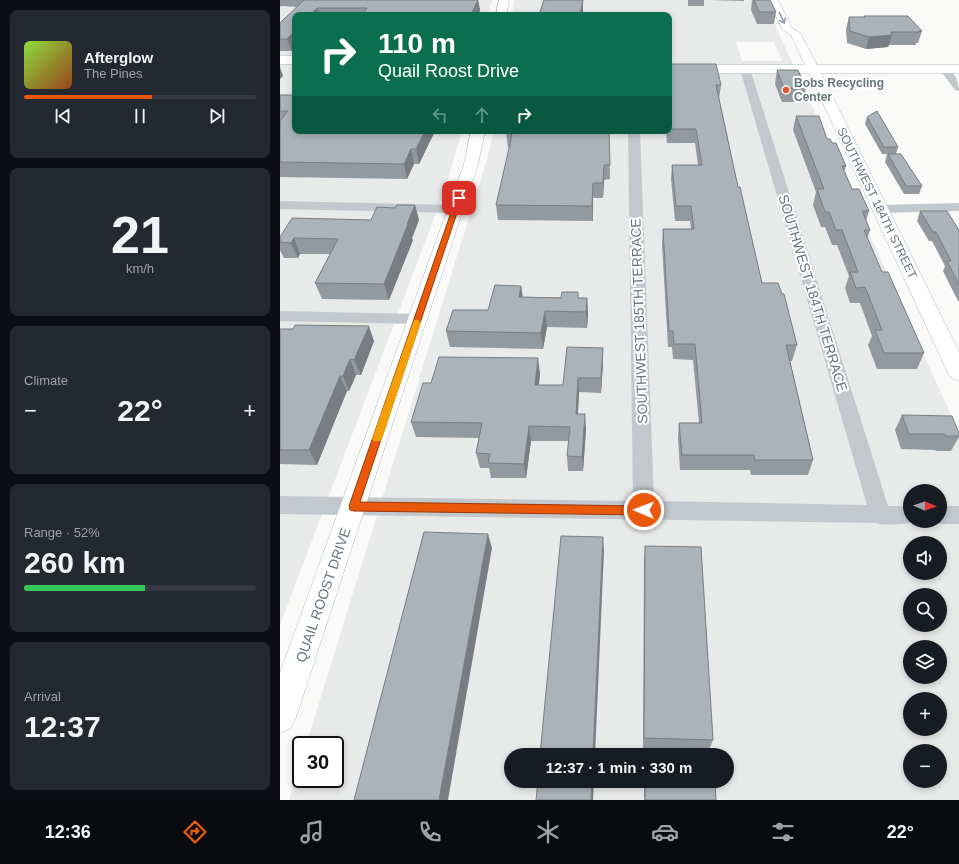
<!DOCTYPE html>
<html lang="en">
<head>
<meta charset="utf-8">
<style>
  body { margin:0; font-family:Arial,sans-serif; background:#242831; color:#f1f3f6; height:100vh; display:flex; flex-direction:column; font-size:15px; white-space:nowrap }
  * { box-sizing:border-box; margin:0 }
  p { font-size:13px; color:#9ea1a6 }
  .icon { flex:none; width:22px; height:22px; fill:none; stroke:currentColor; stroke-width:2; stroke-linecap:round; stroke-linejoin:round }
  .map { position:relative; flex:1; overflow:hidden }
  .sheet { display:flex; flex-direction:column; gap:10px; padding:10px; background:#0d0f14; width:280px }
  .sheet>* { flex:none }
  .banner { position:absolute; left:12px; top:12px; width:380px; height:122px; border-radius:8px; box-shadow:0 2px 6px #0003; background:#0b6e4f; color:#fff; overflow:hidden }
  .needle { width:26px; rotate:92deg }
  .fabs { position:absolute; left:623px; top:484px; display:grid; gap:8px }
  .fabs a { display:grid; place-items:center; width:44px; height:44px; border-radius:50%; background:#171b24; box-shadow:0 2px 6px #0003; font-size:20px }
  .speed { position:absolute; left:12px; top:736px; display:flex; gap:8px; font-size:20px; font-weight:700; text-align:center }
  .speed>* { display:grid; place-content:center; width:52px; height:52px; border-radius:50%; background:#171b24; box-shadow:0 2px 6px #0003; line-height:1 }
  .speed .limit { border:2px solid #111; border-radius:6px; background:#fff; color:#111 }
  .pin { position:absolute; display:grid; place-items:center; width:34px; height:34px; color:#fff; margin:-17px; border-radius:8px; box-shadow:0 2px 6px #0006 }
  .me { position:absolute; width:44px; margin:-22px; rotate:271deg; stroke-linejoin:round; filter:drop-shadow(0 0 3px #0008) }
  .turn { display:flex; align-items:center; gap:14px; height:84px; padding:0 20px; font-size:18px }
  .turn .icon { width:52px; height:52px; stroke-width:2.5 }
  .turn b { display:block; font-size:28px; line-height:34px }
  .lanes { display:flex; align-items:center; height:38px; padding:0 20px; background:#0003; justify-content:center; gap:20px; direction:ltr }
  .lanes .off { opacity:.35 }
  .big { font-size:30px; font-weight:600; line-height:1.1 }
  .sheet .widget { flex:1; display:flex; flex-direction:column; justify-content:center; gap:6px; min-width:0; padding:0 14px; border-radius:8px; background:#242831 }
  .sheet .dial { align-items:center; gap:0 }
  .dial b { font-size:52px; line-height:1 }
  .song { display:flex; align-items:center; gap:12px }
  .cover { width:48px; height:48px; border-radius:6px; background:linear-gradient(135deg,hsl(90 70% 55%),hsl(20 70% 35%)) }
  .played { height:4px; border-radius:2px; background:linear-gradient(90deg,#ea580c 55%,#363941 55%) }
  .keys { display:flex; justify-content:space-around; direction:ltr }
  .heat { display:flex; justify-content:space-between; align-items:center; font-size:22px; direction:ltr }
  .charge { height:6px; border-radius:3px; background:linear-gradient(90deg,#34c759 52%,#363941 0) }
  .trip { position:absolute; left:224px; top:748px; width:230px; height:40px; border-radius:20px; background:#171b24; box-shadow:0 2px 6px #0003; font-weight:600; line-height:40px; text-align:center }
  .tab-bar { display:flex; height:64px; justify-content:space-around; align-items:center; background:#090b0e; color:#9ea1a6 }
  .tab-bar .icon { width:28px; height:28px }
  .tab-bar .current { color:#ea580c }
  .tab-bar b { font-size:18px; color:#f1f3f6 }
  main { display:flex; flex:1; min-height:0 }
  .map>svg:first-child { display:block }
  .built { fill:#e8e9e9; fill-rule:evenodd }
  .lines { fill:none; stroke-linecap:round; stroke-linejoin:round }
  .secondary-casing { stroke:#b3babf; stroke-width:1 }
  .street { fill:#c3c8cc; fill-rule:evenodd }
  .secondary { fill:#fff; fill-rule:evenodd }
  .wall { fill:#929a9f }
  .shaded-wall { fill:#777d82 }
  .building { fill:#aab3b9; stroke:#777d82 }
  .oneway { stroke:#939fa8 }
  .route { fill:#ea580c; stroke:#983908 }
  .slow { fill:#f59e0b }
  .poi-dot { fill:#e4572e; stroke:#fff; stroke-width:1.5 }
  .labels { text-anchor:middle; stroke-width:4; stroke-linejoin:round; paint-order:stroke }
  .far-poi-label { font-size:12px; font-weight:bold; fill:#657683; stroke:#fff; text-anchor:start }
  .far-street-label { font-size:12px; fill:#657683; stroke:#fff }
  .street-label { font-size:14px; fill:#657683; stroke:#fff }
</style>
</head>
<body>
<main>
<section class="sheet">
<div class="widget">
<div class="song"><i class="cover"></i><div><b>Afterglow</b><p>The Pines</p></div></div>
<div class="played"></div>
<div class="keys"><svg class="icon" aria-label="previous" viewBox="0 0 24 24"><path d="M18 5L8 12l10 7zM5 5v14"/></svg><svg class="icon" aria-label="pause" viewBox="0 0 24 24"><path d="M8 5v14M16 5v14"/></svg><svg class="icon" aria-label="next" viewBox="0 0 24 24"><path d="M6 5l10 7-10 7zM19 5v14"/></svg></div>
</div>
<div class="widget dial"><b>21</b><p>km/h</p></div>
<div class="widget"><p>Climate</p>
<div class="heat"><a>−</a><b class="big">22°</b><a>+</a></div>
</div>
<div class="widget"><p>Range · 52%</p><b class="big">260 km</b><div class="charge"></div></div>
<div class="widget"><p>Arrival</p><b class="big">12:37</b></div>
</section>
<div class="map">
<svg width="679" height="800" viewBox="0 0 679 800">
  <rect width="100%" height="100%" fill="#fafaf8"/>
  <path class="built" d="M0,0H212L208,15H15V131H182L164,192L0,625Z
    M234,0H484L679,433V800H9L21,760V779H55V745H26L207,159L214,131H389V15H232ZM456,42H494L502,61H462ZM630,491H660V521H630ZM630,543H660V573H630ZM630,595H660V625H630ZM630,647H660V677H630ZM630,699H660V729H630ZM630,751H660V781H630ZM231,755H447V781H231Z"/>
  <g class="lines">
    <g class="secondary-casing">
      <path id="secondary" d="M219,0H229L226,15H216Z
        M488,0H498L512,28L520,33L537,65H679V73H541L679,352V381L672,378L668,373L529,73H389V65H525L511,35L503,30Z
        M0,56H15V64H0Z
        M191,131H205L198,164L16,717L11,728L0,733V673L184,164Z"/>
    </g>
    <path class="street" d="M465,66L470,69L608,506H630V521H637C630,524 603,526 596,523L0,514V496L353,501L348,131H360L374,501L587,505L460,69Z
      M664,66C674,69 679,82 679,91L675,90L659,69Z
      M0,201L175,205L180,206L182,209L180,212L175,213L0,209Z
      M679,203V211L600,213L595,212L593,209L595,206L600,205Z
      M0,311L138,314L144,315L146,319L144,323L138,324L0,321Z
      M660,506H679V524H660L653,521H660Z"/>
    <use href="#secondary" class="secondary"/>
  </g>
  <path class="wall" d="M0,0H198L200,10L198,15H15L12,51H0V23L17,7L1,6L0,7Z
    M408,0H424V6H408Z
    M428,0H464V1Z
    M472,0H490L496,12L494,24H477L471,10Z
    M584,16L642,31L638,43H636V45H609L608,47L586,49L567,43L566,29L569,17H583Z
    M389,64L441,85L439,99L458,187L482,283L502,294L517,345L512,361H510L533,460L528,475H471L470,470H400L398,438L399,423H419L413,360L393,359L392,347H388L382,245L383,229H411L410,221H395L391,179L392,165H418L415,143H387L386,131H389Z
    M497,70L526,88L523,102H502L495,84Z
    M0,95H15V131H155L139,164H134L127,179L0,177Z
    M516,116L552,143L566,166L564,173L572,189L589,211L586,221L590,230L587,239L602,272L644,353L637,369H597L588,345L592,336L580,303H570L565,288L569,276L557,245H552L545,227H541L533,205L536,192L513,130Z
    M587,117L618,147L616,154L642,186L639,194H624L605,162L607,154H602L585,124Z
    M329,131L330,179L324,180L323,198H313V221L218,220L216,205L230,147H228L226,132Z
    M135,205L139,220L132,238L133,240L109,300L42,299L35,283L50,254H20L18,258H4L0,250V237L91,220L115,208Z
    M640,211L679,230V301H678L663,271L665,266L652,241H649L637,221Z
    M241,286L243,297L307,298L308,314L307,328L267,327L263,349L170,347L166,331L208,310Z
    M0,329L94,341L81,375H76L69,391H67L37,465L0,464Z
    M323,363L321,393L299,392L298,414L306,429L303,471H288L287,456L289,441H251L246,478H211L209,468H200L196,453L199,438L136,437L131,422L151,383L260,373L259,385H283Z
    M622,415L679,433V437L671,451H656L655,450L621,449L615,430Z
    M365,546L433,740L429,750L363,748L364,560Z
    M364,781H435L436,800H364Z"/>
  <path class="shaded-wall" d="M198,0L200,10L198,15H191Z
    M303,0V15H300Z
    M37,8L40,15H30Z
    M15,31V48L12,51L7,39Z
    M612,35L608,47L586,49L589,37Z
    M0,67L3,76L0,79Z
    M145,131H155L139,164L136,149Z
    M131,149L134,164L127,179L124,164Z
    M324,165V180L323,198V183Z
    M313,183V221L312,206Z
    M135,205L139,220L132,238L133,240L109,300L104,284L127,224Z
    M14,238L20,254L18,258L11,243Z
    M241,286L243,301L239,297Z
    M307,298L308,314L307,328L306,312Z
    M265,311L267,327L263,349L261,333Z
    M89,326L94,341L81,375L74,360Z
    M323,348V363L321,393V378Z
    M258,358L260,373L257,400L255,385Z
    M70,359L76,375L69,391L63,376Z
    M60,376L67,391L37,465L29,450Z
    M298,378L299,392L297,429L296,414Z
    M305,414L306,429L303,471L302,457Z
    M249,426L251,441L246,478L244,464Z
    M208,534L212,548L168,800H159Z
    M323,537L324,551L315,755H313Z
    M312,781H314L313,800H311Z"/>
  <path class="building" d="M24,0H198L191,14H179V15H133L134,14H105L104,15H82L87,8H37L30,15H15V31L7,39H0V23Z
    M264,0H303L300,15H259Z
    M474,0H490L496,12H479Z
    M584,16H628L642,31H639V32H611L612,35L589,37L570,31L569,17H585Z
    M389,64H436L441,85H436L458,187H460L482,283H498L502,294H504L517,345H506L533,460H475L474,455H402L399,423H422L415,344H394L393,331H389L383,229H414L411,206H396L392,165H422L416,129H389Z
    M497,70H518L526,88H504Z
    M0,95H15V131H145L136,149H131L124,164L0,162V121L8,111H0Z
    M597,111L618,147H604L587,117Z
    M516,116H539L547,139H550L552,143H556L566,166H562L572,189H579L589,211H582L590,230H584L602,272H608L644,353H604L595,330H602L585,287L576,288L570,272H578L562,230H556L549,212H545L537,189H544Z
    M226,131H329L330,165H324L323,183H313L312,206L216,205L232,135H231L232,132H226Z
    M608,154H621L642,186H626Z
    M117,205H135L127,224H128L104,284L35,283L58,239L14,238L11,243L0,242V237L12,218L91,220L97,207L115,208Z
    M640,211H667L679,230V285L667,261H671L656,232H653Z
    M215,285L241,286L239,297L281,298L282,292H298V298H307L306,312L265,311L261,333L166,331L173,310H208Z
    M15,325L89,326L74,360L70,359L63,376H60L29,450H0V329H13Z
    M287,347L323,348L321,378H298L296,414H305L302,457L287,456L290,427L249,426L244,464L208,463L210,454L196,453L202,423L131,422L143,383H151L159,357L258,358L255,385H283Z
    M622,415L672,416L679,433V436H665L664,434H629Z
    M144,532L208,534L159,800H74Z
    M281,536L323,537L313,755H260Z
    M365,546L421,547L433,740L364,738Z
    M258,781H312L311,800H256Z
    M365,781H435L436,800H365Z"/>
  <defs><path id="oneway-shaft" d="M-6 0H5M1.5-3L5.5 0L1.5 3" fill="none" stroke-width="1.6" stroke-linecap="round" stroke-linejoin="round"/></defs>
  <use class="oneway" href="#oneway-shaft" transform="translate(502 18) rotate(64)"/>
  <path class="route" d="M179,196L182,198L80,502L364,506L368,507L369,510L368,513L364,515L74,511L70,510L69,506L176,198Z"/>
  <path class="slow" d="M134,320H137L141,322L102,439L101,441H94L92,439Z"/>
  <circle class="poi-dot" cx="506" cy="90" r="4"/>
  <g class="labels">
    <g class="far-poi-label">
      <text x="514" y="87">Bobs Recycling<tspan x="514" dy="14">Center</tspan></text>
    </g>
    <g class="far-street-label">
      <text transform="translate(597 203) rotate(64)" y="4">SOUTHWEST 184TH STREET</text>
    </g>
    <g class="street-label">
      <text transform="translate(533 293) rotate(73)" y="5">SOUTHWEST 184TH TERRACE</text>
      <text transform="translate(359 321) rotate(-92)" y="5">SOUTHWEST 185TH TERRACE</text>
      <text transform="translate(43 595) rotate(-71)" y="5">QUAIL ROOST DRIVE</text>
    </g>
  </g>
</svg>
<div class="fabs">
<a><svg class="needle" viewBox="-14 -14 28 28"><path d="M0-13l5 13h-10z" fill="#e53935"/><path d="M0 13l5-13h-10z" fill="#9ea1a6"/></svg></a>
<a><svg class="icon" aria-label="sound" viewBox="0 0 24 24"><path d="M4 9h4l5-4v14l-5-4H4zM17 9q2 3 0 6"/></svg></a>
<a><svg class="icon" aria-label="search" viewBox="0 0 24 24"><circle cx="10" cy="10" r="6"/><path d="M15 15l6 6"/></svg></a>
<a><svg class="icon" aria-label="layers" viewBox="0 0 24 24"><path d="M12 4l9 5-9 5-9-5zM3 14l9 5 9-5"/></svg></a>
<a>+</a>
<a>−</a>
</div>
<div class="speed"><div class="limit">30</div></div>
<div class="pin" style="left:179px;top:198px;background:#d93025"><svg class="icon" aria-label="arrive" viewBox="0 0 24 24"><path d="M6 21V4h12l-3 4 3 4H6"/></svg></div>
<svg class="me" style="left:364px;top:510px" viewBox="-20 -20 40 40"><circle r="17" fill="#ea580c" stroke="#fff" stroke-width="3"/><path d="M0-11L8 9 0 5-8 9z" fill="#fff"/></svg>
<div class="trip">12:37 · 1 min · 330 m</div>
<div class="banner">
<div class="turn"><svg class="icon" aria-label="right" viewBox="0 0 24 24"><path d="M7 20v-9h11M14 6l5 5-5 5"/></svg><div><b>110 m</b>Quail Roost Drive</div></div>
<div class="lanes"><svg class="icon off" aria-label="left" viewBox="0 0 24 24"><path d="M17 20v-9H6M10 6l-5 5 5 5"/></svg><svg class="icon off" aria-label="ahead" viewBox="0 0 24 24"><path d="M12 20V5M6 11l6-6 6 6"/></svg><svg class="icon" aria-label="right" viewBox="0 0 24 24"><path d="M7 20v-9h11M14 6l5 5-5 5"/></svg></div>
</div>
</div>
</main>
<nav class="tab-bar">
<b>12:36</b>
<svg class="icon current" aria-label="directions" viewBox="0 0 24 24"><path d="M12 3l9 9-9 9-9-9zM9 14v-3h6M13 9l2 2-2 2"/></svg>
<svg class="icon" aria-label="music" viewBox="0 0 24 24"><path d="M9 18V5l10-2v13"/><circle cx="6" cy="18" r="3"/><circle cx="16" cy="16" r="3"/></svg>
<svg class="icon" aria-label="phone" viewBox="0 0 24 24"><path d="M5 4h4l2 5-3 2q2 4 5 5l2-3 5 2v4C11 20 4 13 5 4z"/></svg>
<svg class="icon" aria-label="climate" viewBox="0 0 24 24"><path d="M12 3v18M4 7l16 10M4 17L20 7"/></svg>
<svg class="icon" aria-label="car" viewBox="0 0 24 24"><path d="M5 17H2v-5l4-1 3-4h7l3 4 3 1v5h-3M9 17h6M6 11h13"/><circle cx="7" cy="17" r="2"/><circle cx="17" cy="17" r="2"/></svg>
<svg class="icon" aria-label="filters" viewBox="0 0 24 24"><path d="M4 7h16M4 17h16"/><circle cx="9" cy="7" r="2"/><circle cx="15" cy="17" r="2"/></svg>
<b>22°</b>
</nav>
</body>
</html>
